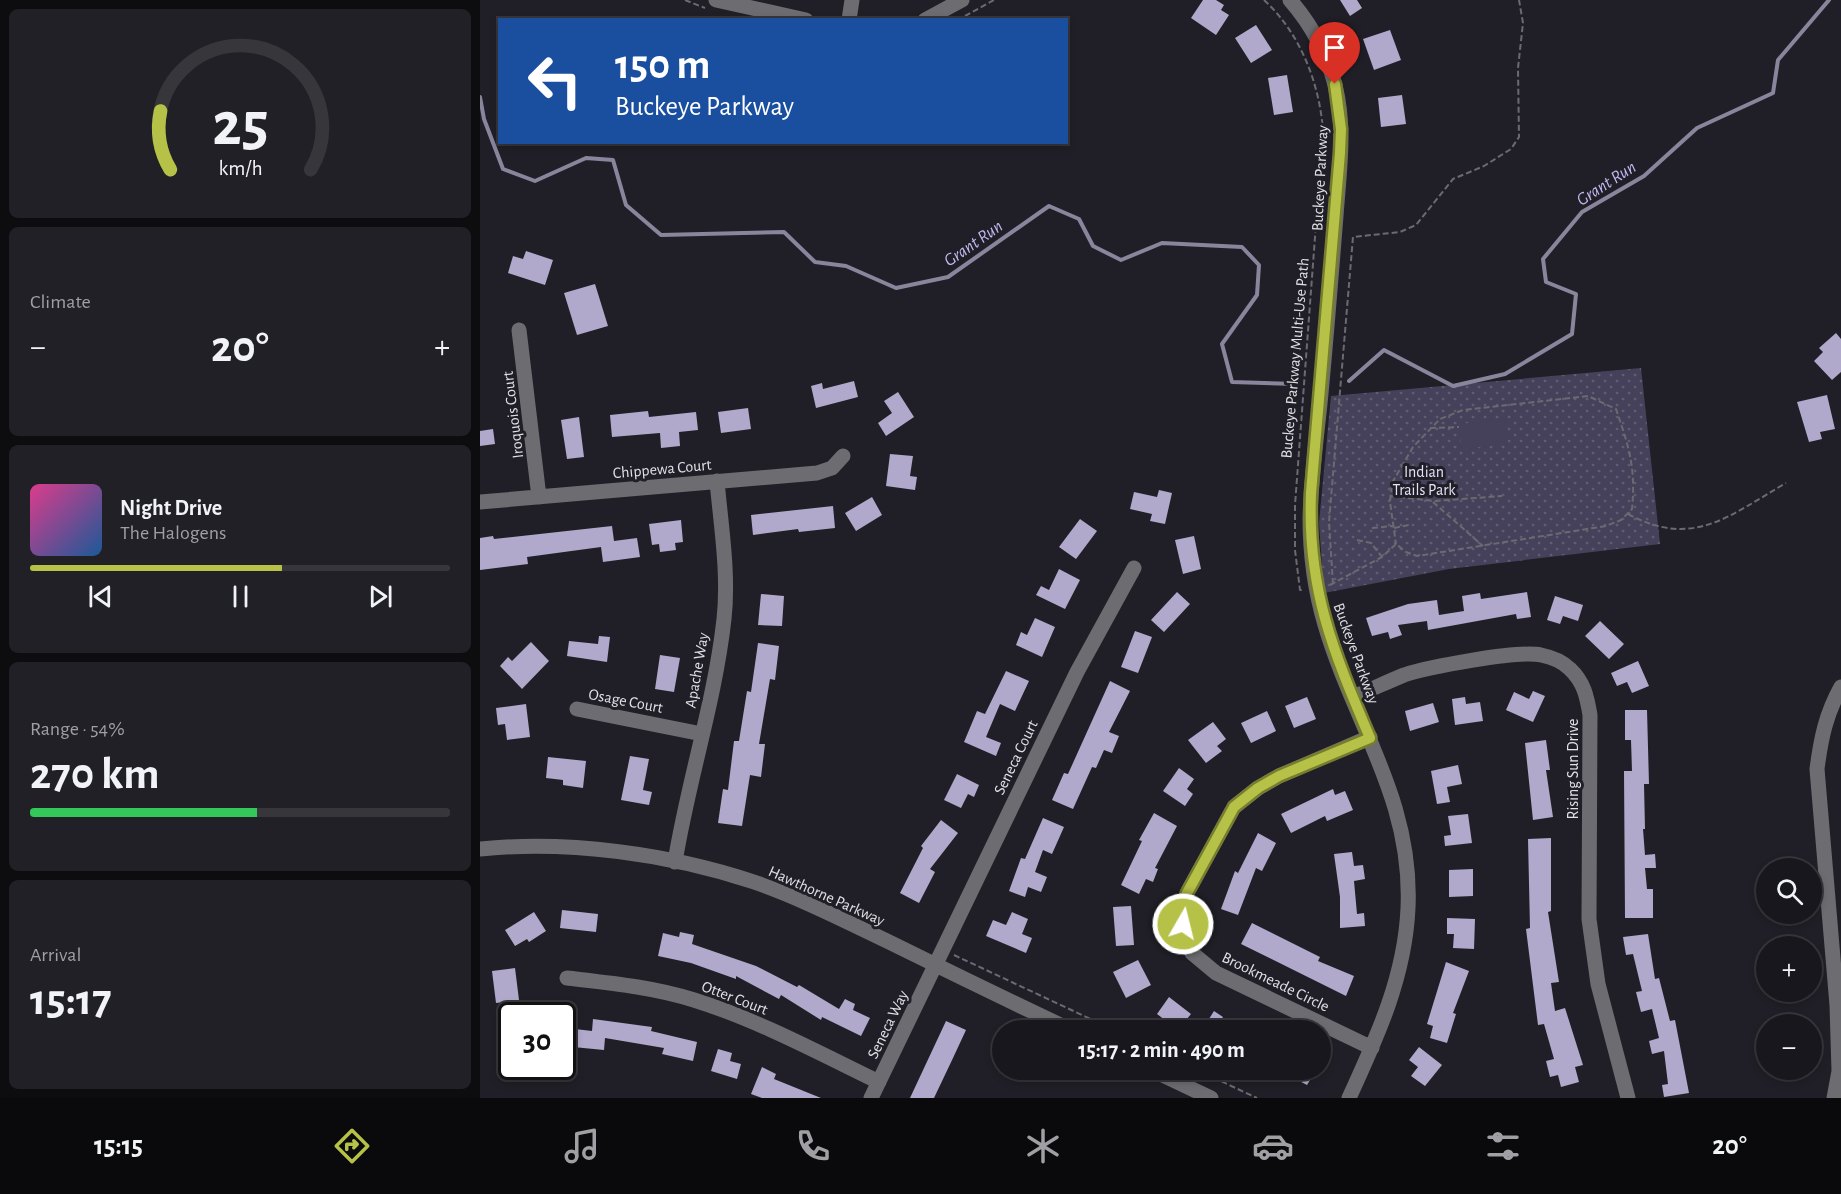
<!DOCTYPE html>
<html lang="en">
<head>
<meta charset="utf-8">
<style>
  body { margin:0; font-family:"Alegreya Sans",sans-serif; background:#212026; color:#f1f3f6; height:100vh; display:flex; flex-direction:column; font-size:22px; white-space:nowrap }
  * { box-sizing:border-box; margin:0 }
  p { font-size:20px; color:#9f9fa4 }
  .icon { flex:none; width:33px; height:33px; fill:none; stroke:currentColor; stroke-width:2; stroke-linecap:round; stroke-linejoin:round }
  .map { position:relative; flex:1; overflow:hidden }
  .side { display:flex; flex-direction:column; gap:9px; padding:9px; background:#0d0d10; width:480px }
  .side>* { flex:none }
  .guide { position:absolute; left:18px; top:18px; width:570px; height:126px; border-radius:0px; box-shadow:0 3px 9px #0003,0 0 0 2px #36363b; background:#1a4fa0; color:#fff; overflow:hidden }
  .fabs { position:absolute; left:1276px; top:858px; display:grid; gap:12px }
  .fabs a { display:grid; place-items:center; width:66px; height:66px; border-radius:50%; background:#18171d; box-shadow:0 3px 9px #0003,0 0 0 2px #36363b; font-size:30px }
  .speed { position:absolute; left:18px; top:1002px; display:flex; gap:12px; font-size:30px; font-weight:700; text-align:center }
  .speed>* { display:grid; place-content:center; width:78px; height:78px; border-radius:50%; background:#18171d; box-shadow:0 3px 9px #0003,0 0 0 2px #36363b; line-height:1 }
  .speed .limit { border:3px solid #111; border-radius:9px; background:#fff; color:#111 }
  .pin { position:absolute; display:grid; place-items:center; width:51px; height:51px; color:#fff; margin:-62px -26px; border-radius:50% 50% 50% 0; rotate:-45deg; box-shadow:0 0 6px #0007 }
  .pin .icon { rotate:45deg }
  .me { position:absolute; width:66px; margin:-33px; rotate:8deg; stroke-linejoin:round; filter:drop-shadow(0 0 4px #0008) }
  .turn { display:flex; align-items:center; gap:21px; height:126px; padding:0 18px; font-size:27px }
  .turn .icon { width:78px; height:78px; stroke-width:2.5 }
  .turn b { display:block; font-size:42px; line-height:51px }
  .big { font-size:45px; font-weight:600; line-height:1.1 }
  .side .card { flex:1; display:flex; flex-direction:column; justify-content:center; gap:9px; min-width:0; padding:0 21px; border-radius:9px; background:#212026 }
  .side .dial { align-items:center; gap:0 }
  .dial svg { height:156px; overflow:visible; fill:none; stroke:#36363b; stroke-width:7; stroke-linecap:round; text-anchor:middle }
  .dial text { fill:#f1f3f6; stroke:none }
  .song { display:flex; align-items:center; gap:18px }
  .cover { width:72px; height:72px; border-radius:9px; background:linear-gradient(135deg,hsl(330 70% 55%),hsl(210 70% 35%)) }
  .played { height:6px; border-radius:3px; background:linear-gradient(90deg,#b6c148 60%,#36363b 60%) }
  .keys { display:flex; justify-content:space-around; direction:ltr }
  .heat { display:flex; justify-content:space-between; align-items:center; font-size:33px; direction:ltr }
  .charge { height:9px; border-radius:4px; background:linear-gradient(90deg,#34c759 54%,#36363b 0) }
  .trip { position:absolute; left:512px; top:1020px; width:339px; height:60px; border-radius:30px; background:#18171d; box-shadow:0 3px 9px #0003,0 0 0 2px #36363b; font-weight:600; line-height:60px; text-align:center }
  .dock { display:flex; height:96px; justify-content:space-around; align-items:center; background:#0a090c; color:#9f9fa4 }
  .dock .icon { width:42px; height:42px }
  .dock .current { color:#b6c148 }
  .dock b { font-size:27px; color:#f1f3f6 }
  main { display:flex; flex:1; min-height:0 }
  .map>svg:first-child { display:block }
  .green { fill:url(#green-dots) }
  .pitch { fill:#46415a }
  .lines { fill:none; stroke-linecap:round; stroke-linejoin:round }
  .stream { stroke:#8a859c; stroke-width:4 }
  .building { fill:#b0a9cb }
  .path { stroke:#6b6a71; stroke-width:2; stroke-dasharray:6 3; stroke-linecap:butt }
  .minor { stroke:#6d6c70; stroke-width:15 }
  .route-casing { stroke:#767d2f; stroke-width:15 }
  .route { stroke:#b6c148; stroke-width:10 }
  .labels { text-anchor:middle; stroke-width:6; stroke-linejoin:round; paint-order:stroke }
  .street-label { font-size:16px; fill:#e1e0e6; stroke:#201f27 }
  .park-label { font-size:16px; fill:#e4e0f7; stroke:#201f27 }
  .water-label { font-size:18px; font-style:italic; fill:#c3b8ef; stroke:#201f27 }
</style>
</head>
<body>
<main>
<section class="side">
<div class="card dial"><svg viewBox="0 0 100 80">
<path d="M14 69A42 42 0 1 1 86 69"/>
<path d="M14 69A42 42 0 0 1 9 39" stroke="#b6c148"/>
<text x="50" y="56" font-size="32" font-weight="700">25</text>
<text x="50" y="72" font-size="11">km/h</text>
</svg></div>
<div class="card"><p>Climate</p>
<div class="heat"><a>−</a><b class="big">20°</b><a>+</a></div>
</div>
<div class="card">
<div class="song"><i class="cover"></i><div><b>Night Drive</b><p>The Halogens</p></div></div>
<div class="played"></div>
<div class="keys"><svg class="icon" aria-label="previous" viewBox="0 0 24 24"><path d="M18 5L8 12l10 7zM5 5v14"/></svg><svg class="icon" aria-label="pause" viewBox="0 0 24 24"><path d="M8 5v14M16 5v14"/></svg><svg class="icon" aria-label="next" viewBox="0 0 24 24"><path d="M6 5l10 7-10 7zM19 5v14"/></svg></div>
</div>
<div class="card"><p>Range · 54%</p><b class="big">270 km</b><div class="charge"></div></div>
<div class="card"><p>Arrival</p><b class="big">15:17</b></div>
</section>
<div class="map">
<svg width="1361" height="1098" viewBox="0 0 1361 1098">
  <defs>
    <pattern id="green-dots" width="8" height="8" patternUnits="userSpaceOnUse" patternTransform="scale(1.5)"><rect width="8" height="8" fill="#46415a"/><path d="M2 2h.1M6 6h.1" fill="none" stroke="#605c72" stroke-width="1.8" stroke-linecap="round"/></pattern>
  </defs>
  <rect width="100%" height="100%" fill="#201f27"/>
  <path class="green" d="M1161,368L1180,544L969,569L844,593L839,523L851,396Z"/>
  <path class="pitch" d="M1025,419L1028,444L981,449L979,424Z"/>
  <g class="lines">
    <path class="stream" d="M0,97L4,119L23,169L55,181L106,158L133,160L146,205L181,235L304,232L335,262L366,266L416,288L468,277L569,206L599,219L613,246L641,260L682,243L762,247L779,265L777,295L742,344L752,382L817,384
      M869,381L904,350L973,386L1025,374L1092,334L1096,294L1066,282L1063,259L1102,212L1164,176L1217,128L1293,93L1298,60L1349,0"/>
  </g>
  <path class="building" d="M723,0H736L744,5L741,10L749,15L736,35L711,18Z
    M860,0H877L882,8L870,16Z
    M776,25L792,50L771,63L755,38Z
    M910,30L921,60L894,70L883,39Z
    M807,75L813,112L794,115L788,78Z
    M922,95L926,124L901,127L898,98Z
    M46,251L73,260L65,285L28,273L33,256L43,259Z
    M115,284L128,326L97,335L84,293Z
    M1356,333L1361,339V372L1352,380L1334,361L1343,352L1339,348Z
    M374,381L378,397L336,408L331,386L342,383L343,389Z
    M418,392L434,417L406,436L398,423L412,413L404,401Z
    M1347,395L1355,429L1340,432L1342,439L1329,442L1317,402Z
    M268,408L271,429L241,433L238,412Z
    M168,411L169,417L216,412L218,430L199,432L200,446L181,448L180,433L132,437L130,415Z
    M99,417L104,457L87,459L81,420Z
    M13,429L15,444L0,446V431Z
    M410,454L433,456L430,476L437,477L435,490L406,486Z
    M679,490L692,493L685,524L670,521L672,514L650,509L654,492L677,497Z
    M392,497L402,515L376,531L365,513Z
    M353,506L355,528L319,532L318,529L273,535L271,515Z
    M600,519L617,531L596,559L579,547Z
    M201,520L203,542L195,543L196,550L180,552L179,544L172,545L169,524Z
    M132,526L134,541L157,538L160,557L123,562L121,547L47,557L48,564L0,570V538L13,536L14,539Z
    M714,536L721,569L703,574L695,540Z
    M579,569L600,580L585,609L556,595L561,586L569,590Z
    M697,592L710,604L684,632L671,620Z
    M1047,592L1051,617L1037,619L1036,614L948,630L947,621L918,625L922,635L910,639L908,632L892,636L886,618L928,604L957,600L959,615L984,611L982,596L1000,593L1001,599Z
    M281,594L304,596L302,626L278,625Z
    M1075,596L1103,605L1098,621L1083,616L1080,624L1067,620Z
    M555,618L575,627L562,657L536,645L541,632L547,635Z
    M1120,621L1144,644L1129,659L1105,636Z
    M655,631L672,637L658,673L641,667Z
    M119,636L130,637L127,662L87,656L89,641L118,644Z
    M51,642L69,661L42,689L20,666L28,657L32,661Z
    M278,643L299,646L295,680L290,679L279,744H285L281,777L270,775L262,826L238,823L243,789L248,790L254,741H259L267,691L271,692Z
    M180,655L200,658L194,692L175,689Z
    M1158,661L1169,686L1152,693L1147,682L1137,686L1131,673Z
    M526,671L549,681L535,711L520,704L506,737L521,743L516,756L484,742L497,711L505,714Z
    M630,681L650,691L629,732L639,736L632,753L624,750L616,768L612,767L593,809L572,800L584,773L588,774Z
    M1053,691L1065,696L1053,722L1026,710L1034,692L1049,699Z
    M827,697L836,719L814,728L805,706Z
    M985,697L986,704L1000,702L1003,721L975,725L972,699Z
    M953,703L959,722L930,731L925,711Z
    M46,704L50,737L27,740L25,724L18,725L16,708Z
    M1145,710H1167L1169,784H1164L1165,829H1163L1165,855L1175,854L1176,868H1165L1167,889H1173V918H1145L1144,771H1152L1151,740H1145Z
    M787,711L796,731L771,743L761,723Z
    M733,722L746,739L737,746L742,751L726,763L708,740Z
    M1066,740L1070,770H1066L1073,817L1053,820L1045,743Z
    M150,756L169,759L163,790L172,792L169,805L141,800Z
    M68,757L106,761L103,788L83,785V780L66,778Z
    M978,765L982,784L967,787L970,802L957,804L951,771Z
    M699,768L714,779L707,789L713,794L705,806L683,791Z
    M477,774L499,785L494,797L488,794L481,808L464,800Z
    M853,789L855,795L865,791L873,810L847,821L845,816L811,833L801,814Z
    M674,813L697,826L675,868L678,869L673,882L666,879L659,894L641,885L662,841L659,840Z
    M988,814L992,843L965,846L964,836L971,835L968,816Z
    M563,818L584,827L572,854L563,850L555,872L567,877L561,892L548,887L545,897L529,891L541,858L545,859Z
    M461,820L478,833L450,869L455,872L439,903L420,893L443,848L441,846Z
    M778,833L796,843L782,871L776,868L758,915L741,909L755,871L758,873Z
    M1071,838V911L1068,912L1079,982L1071,983L1075,1011L1085,1008L1103,1065L1095,1067L1099,1082L1081,1087L1078,1075L1070,1077L1066,1061L1074,1059L1064,1024L1058,1025L1046,929L1050,928L1048,839Z
    M872,852L874,866L883,865L885,879L874,881L877,914L884,913L885,926L860,928V897L854,854Z
    M993,869V896L969,897V870Z
    M651,906L654,945L636,946L633,907Z
    M82,910L118,914L116,932L80,928Z
    M54,912L66,931L49,942L47,939L35,946L25,930Z
    M532,912L548,919L542,934L552,938L546,953L506,936L513,920L526,925Z
    M967,918L995,919L994,949L973,948L974,934H967Z
    M772,923L840,957L838,961L874,976L866,996L761,944Z
    M200,932L214,935L212,944L276,966L317,987L319,985L359,1009L365,999L375,1004L373,1010L390,1018L381,1036L342,1017L341,1020L301,995L299,999L256,976V979L211,963L178,956L183,933L199,937Z
    M1168,934L1175,979L1179,978L1190,1021L1195,1020L1209,1093L1184,1097L1182,1085L1188,1084L1184,1051L1172,1054L1169,1041L1179,1038L1172,1009L1161,1012L1156,992L1162,991L1153,954L1146,955L1143,937Z
    M658,960L671,985L646,998L633,972Z
    M966,962L989,971L973,1013L976,1014L967,1043L950,1038L953,1026L947,1024Z
    M35,968L39,1000L16,1003L12,971Z
    M689,997L711,1014L698,1030L677,1014Z
    M734,1011L743,1017L739,1024L751,1030H722Z
    M113,1019L172,1027L171,1031L217,1042L213,1061L182,1054L184,1048L125,1038L124,1050L93,1047L95,1029L112,1031Z
    M466,1021L486,1030L473,1058L454,1098H430Z
    M939,1047L962,1065L945,1086L931,1076L938,1067L929,1060Z
    M238,1049L252,1053L250,1061L261,1064L257,1079L231,1071Z
    M282,1067L296,1074L294,1079L341,1098H282L271,1094Z
    M798,1070H836L827,1085Z"/>
  <g class="lines">
    <path class="path" d="M205,0L225,8
      M784,0C820,33 839,82 843,130L815,505V550L820,590H824
      M485,16L514,0
      M950,428L979,427
      M910,496L955,501L1022,496
      M953,502L1003,546
      M1148,514C1213,549 1249,516 1306,483
      M892,528L913,526
      M914,528L929,525
      M877,540L891,543L902,557
      M853,584L849,522L873,237L920,232L936,225L973,179L1004,166L1031,149L1039,137L1038,68L1043,23L1039,0
      M850,585L902,557L916,544L926,552L937,556L1126,526L1141,520L1152,509C1156,468 1149,447 1136,409L1108,396L983,410L960,419L933,447L912,483L910,502L916,544
      M474,955L634,1030
      M717,1070L777,1098"/>
    <path class="minor" d="M236,0L326,20
      M810,0C831,24 847,54 855,85C866,128 859,173 856,216C851,279 846,342 840,404C836,442 831,480 830,518C830,554 835,591 845,625C874,724 933,799 928,908C925,977 897,1037 869,1098
      M369,20L372,0
      M445,20L482,0
      M39,330L59,497
      M0,502L337,473L352,468L363,456
      M873,697C890,690 907,682 924,675C948,667 1038,650 1061,655C1071,657 1083,662 1090,669C1104,682 1107,697 1110,715L1109,919L1118,984L1148,1098
      M97,709L222,734
      M890,737L799,776L778,788L754,807L707,893L703,924L712,953L736,973L892,1048
      M0,849C88,840 190,854 274,882C320,898 363,920 407,941C468,971 529,1001 591,1030
      M195,862C208,781 235,701 244,619C249,574 241,526 237,481
      M87,978C130,983 173,987 214,1000C278,1020 339,1053 399,1082
      M672,1070L731,1098
      M391,1098L597,672L654,568
      M1354,1098L1359,1071L1357,1005L1337,769C1341,738 1346,714 1361,687"/>
  </g>
  <g class="lines">
    <g class="route-casing">
      <path id="route" d="M703,924L707,893L754,807L778,788L799,776L890,738C853,651 827,589 831,493L860,153L861,129L855,84"/>
    </g>
    <use href="#route" class="route"/>
  </g>
  <g class="labels">
    <g class="street-label">
      <text transform="translate(839 178) rotate(-87)" y="6">Buckeye Parkway</text>
      <text transform="translate(814 358) rotate(-85)" y="6">Buckeye Parkway Multi-Use Path</text>
      <text transform="translate(32 415) rotate(-97)" y="6">Iroquois Court</text>
      <text transform="translate(182 468) rotate(-5)" y="6">Chippewa Court</text>
      <text transform="translate(877 653) rotate(70)" y="6">Buckeye Parkway</text>
      <text transform="translate(216 670) rotate(-80)" y="6">Apache Way</text>
      <text transform="translate(146 700) rotate(11)" y="6">Osage Court</text>
      <text transform="translate(535 757) rotate(-64)" y="6">Seneca Court</text>
      <text transform="translate(1092 769) rotate(-90)" y="6">Rising Sun Drive</text>
      <text transform="translate(347 895) rotate(24)" y="6">Hawthorne Parkway</text>
      <text transform="translate(796 981) rotate(26)" y="6">Brookmeade Circle</text>
      <text transform="translate(255 997) rotate(21)" y="6">Otter Court</text>
      <text transform="translate(407 1024) rotate(-64)" y="6">Seneca Way</text>
    </g>
    <g class="park-label">
      <text x="944" y="477">Indian<tspan x="944" dy="18">Trails Park</tspan></text>
    </g>
    <g class="water-label">
      <text transform="translate(1126 183) rotate(-33)" y="6">Grant Run</text>
      <text transform="translate(493 243) rotate(-35)" y="6">Grant Run</text>
    </g>
  </g>
</svg>
<div class="fabs">
<a><svg class="icon" aria-label="search" viewBox="0 0 24 24"><circle cx="10" cy="10" r="6"/><path d="M15 15l6 6"/></svg></a>
<a>+</a>
<a>−</a>
</div>
<div class="speed"><div class="limit">30</div></div>
<div class="pin" style="left:855px;top:84px;background:#d93025"><svg class="icon" aria-label="arrive" viewBox="0 0 24 24"><path d="M6 21V4h12l-3 4 3 4H6"/></svg></div>
<svg class="me" style="left:703px;top:924px" viewBox="-20 -20 40 40"><circle r="17" fill="#b6c148" stroke="#fff" stroke-width="3"/><path d="M0-11L8 9 0 5-8 9z" fill="#fff"/></svg>
<div class="trip">15:17 · 2 min · 490 m</div>
<div class="guide">
<div class="turn"><svg class="icon" aria-label="left" viewBox="0 0 24 24"><path d="M17 20v-9H6M10 6l-5 5 5 5"/></svg><div><b>150 m</b>Buckeye Parkway</div></div>
</div>
</div>
</main>
<nav class="dock">
<b>15:15</b>
<svg class="icon current" aria-label="directions" viewBox="0 0 24 24"><path d="M12 3l9 9-9 9-9-9zM9 14v-3h6M13 9l2 2-2 2"/></svg>
<svg class="icon" aria-label="music" viewBox="0 0 24 24"><path d="M9 18V5l10-2v13"/><circle cx="6" cy="18" r="3"/><circle cx="16" cy="16" r="3"/></svg>
<svg class="icon" aria-label="phone" viewBox="0 0 24 24"><path d="M5 4h4l2 5-3 2q2 4 5 5l2-3 5 2v4C11 20 4 13 5 4z"/></svg>
<svg class="icon" aria-label="climate" viewBox="0 0 24 24"><path d="M12 3v18M4 7l16 10M4 17L20 7"/></svg>
<svg class="icon" aria-label="car" viewBox="0 0 24 24"><path d="M5 17H2v-5l4-1 3-4h7l3 4 3 1v5h-3M9 17h6M6 11h13"/><circle cx="7" cy="17" r="2"/><circle cx="17" cy="17" r="2"/></svg>
<svg class="icon" aria-label="filters" viewBox="0 0 24 24"><path d="M4 7h16M4 17h16"/><circle cx="9" cy="7" r="2"/><circle cx="15" cy="17" r="2"/></svg>
<b>20°</b>
</nav>
</body>
</html>
